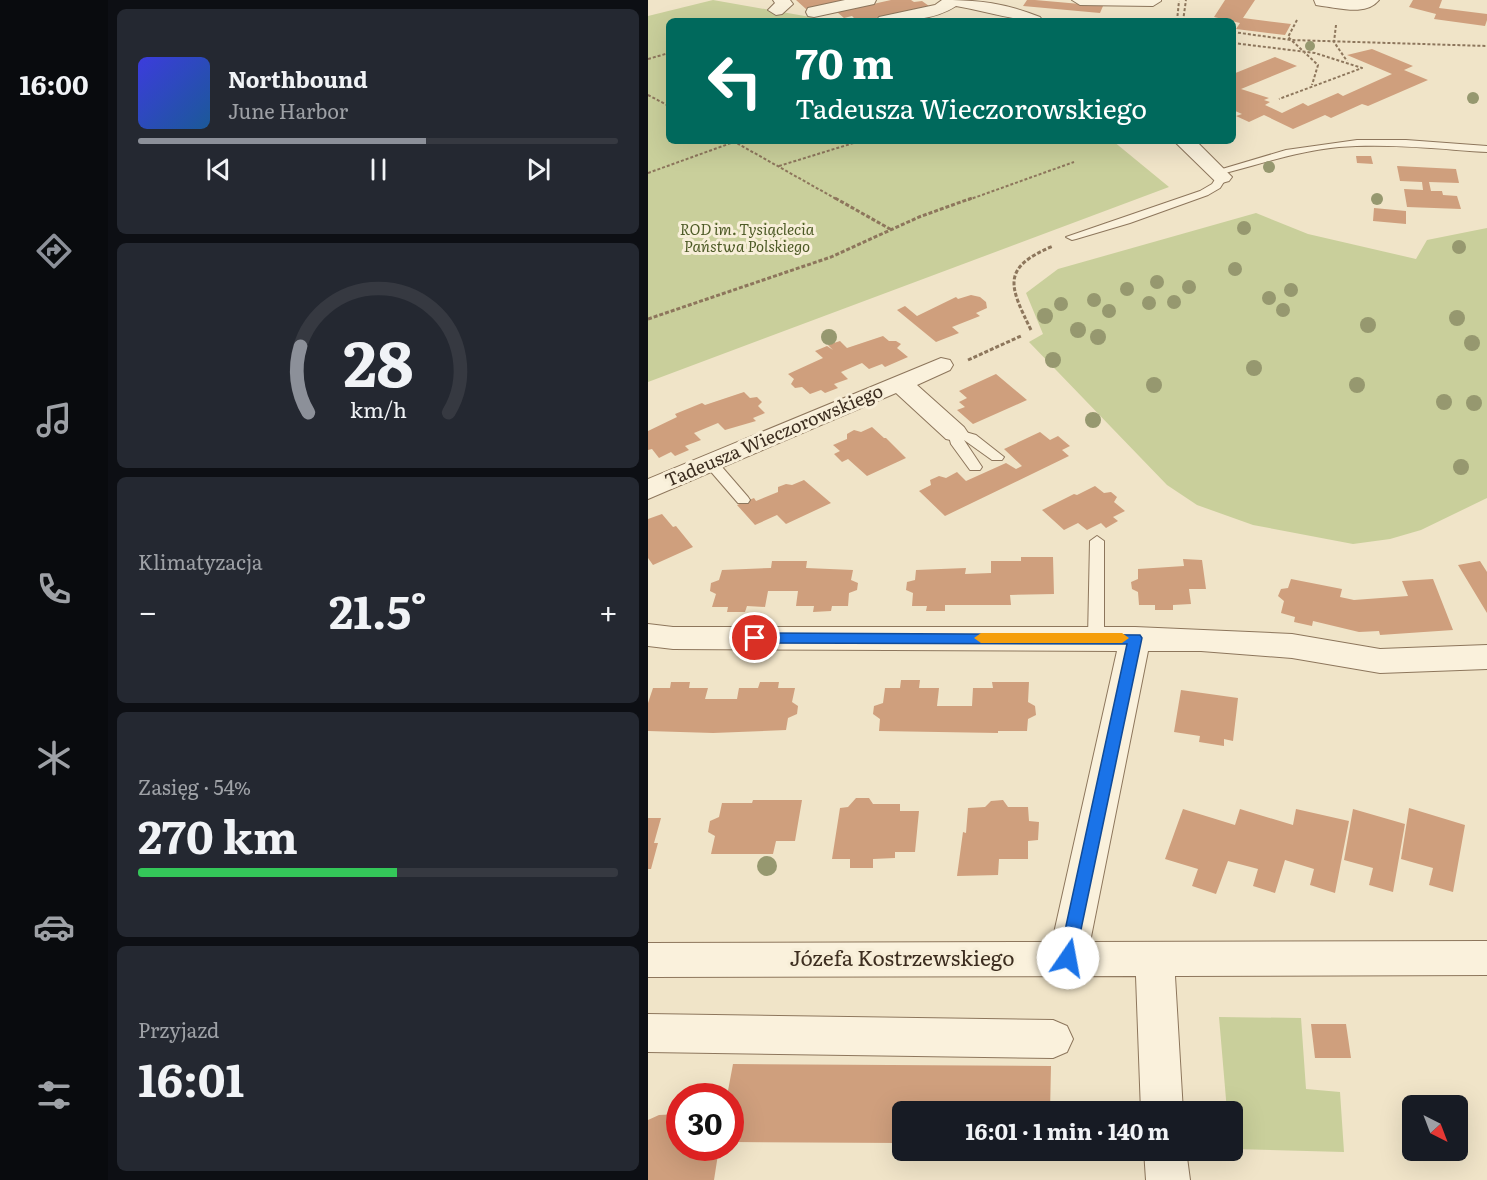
<!DOCTYPE html>
<html lang="pl">
<head>
<meta charset="utf-8">
<style>
  body { margin:0; font-family:Literata,serif; background:#242831; color:#f1f3f6; height:100vh; display:flex; flex-direction:column; font-size:22px; white-space:nowrap }
  * { box-sizing:border-box; margin:0 }
  p { font-size:20px; color:#9ea1a6 }
  .icon { flex:none; width:33px; height:33px; fill:none; stroke:currentColor; stroke-width:2; stroke-linecap:round; stroke-linejoin:round }
  .map { position:relative; flex:1; overflow:hidden }
  .details { display:flex; flex-direction:column; gap:9px; padding:9px; background:#0d0f14; width:540px }
  .details>* { flex:none }
  .top-card { position:absolute; left:18px; top:18px; width:570px; height:126px; border-radius:9px; box-shadow:0 6px 24px #0002; background:#00695c; color:#fff; overflow:hidden }
  .needle { width:39px; rotate:138deg }
  .fabs { position:absolute; left:754px; top:1095px; display:grid; gap:12px }
  .fabs a { display:grid; place-items:center; width:66px; height:66px; border-radius:9px; background:#171b24; box-shadow:0 6px 24px #0002; font-size:30px }
  .speed { position:absolute; left:18px; top:1083px; display:flex; gap:12px; font-size:30px; font-weight:700; text-align:center }
  .speed>* { display:grid; place-content:center; width:78px; height:78px; border-radius:50%; background:#171b24; box-shadow:0 6px 24px #0002; line-height:1 }
  .speed .limit { border:9px solid #d22; background:#fff; color:#111 }
  .pin { position:absolute; display:grid; place-items:center; width:51px; height:51px; color:#fff; margin:-26px; border:3px solid #fff; border-radius:50%; box-shadow:0 2px 6px #0007 }
  .me { position:absolute; width:66px; margin:-33px; rotate:12deg; stroke-linejoin:round; filter:drop-shadow(0 0 4px #0008) }
  .turn { display:flex; align-items:center; gap:21px; height:126px; padding:0 30px; font-size:27px }
  .turn .icon { width:78px; height:78px; stroke-width:2.5 }
  .turn b { display:block; font-size:42px; line-height:51px }
  .big { font-size:45px; font-weight:700; line-height:1.1 }
  .details .tile { flex:1; display:flex; flex-direction:column; justify-content:center; gap:9px; min-width:0; padding:0 21px; border-radius:9px; background:#242831 }
  .details .dial { align-items:center; gap:0 }
  .dial svg { height:156px; overflow:visible; fill:none; stroke:#363941; stroke-width:7; stroke-linecap:round; text-anchor:middle }
  .dial text { fill:#f1f3f6; stroke:none }
  .song { display:flex; align-items:center; gap:18px }
  .cover { width:72px; height:72px; border-radius:9px; background:linear-gradient(135deg,hsl(240 70% 55%),hsl(210 70% 35%)) }
  .played { height:6px; border-radius:3px; background:linear-gradient(90deg,#8c9099 60%,#363941 60%) }
  .keys { display:flex; justify-content:space-around; direction:ltr }
  .heat { display:flex; justify-content:space-between; align-items:center; font-size:33px; direction:ltr }
  .charge { height:9px; border-radius:4px; background:linear-gradient(90deg,#34c759 54%,#363941 0) }
  .trip { position:absolute; left:244px; top:1101px; width:351px; height:60px; border-radius:9px; background:#171b24; box-shadow:0 6px 24px #0002; font-weight:700; line-height:60px; text-align:center }
  main { display:flex; flex:1; min-height:0 }
  .menu { display:flex; flex-direction:column; width:108px; justify-content:space-around; align-items:center; background:#090b0e; color:#9ea1a6 }
  .menu .icon { width:42px; height:42px }
  .menu .active { color:#8c9099 }
  .menu b { font-size:27px; color:#f1f3f6 }
  .map>svg:first-child { display:block }
  .green { fill:#c9cf9b }
  .building { fill:#cf9f7d }
  .lines { fill:none; stroke-linecap:round; stroke-linejoin:round }
  .lane-casing { stroke:#8d765c; stroke-width:2 }
  .street-casing { stroke:#8d765c; stroke-width:2 }
  .path-far1 { stroke:#8d765c; stroke-width:2; stroke-dasharray:3 2; stroke-linecap:butt }
  .path { stroke:#8d765c; stroke-width:3; stroke-dasharray:4 2; stroke-linecap:butt }
  .lane { fill:#faf1dc; fill-rule:evenodd }
  .street { fill:#faf1dc; fill-rule:evenodd }
  .tree { fill:#96986f }
  .route { fill:#1a73e8; stroke:#114b97; stroke-width:1.5 }
  .slow { fill:#f59e0b }
  .labels { text-anchor:middle; stroke-width:6; stroke-linejoin:round; paint-order:stroke }
  .far-park-label { font-size:15px; font-style:italic; fill:#4d5a26; stroke:#f7eed8 }
  .street-label { font-size:18px; fill:#3d2e20; stroke:#f7eed8 }
  .near-street-label { font-size:21px; fill:#3d2e20; stroke:#f7eed8 }
</style>
</head>
<body>
<main>
<nav class="menu">
<b>16:00</b>
<svg class="icon active" aria-label="directions" viewBox="0 0 24 24"><path d="M12 3l9 9-9 9-9-9zM9 14v-3h6M13 9l2 2-2 2"/></svg>
<svg class="icon" aria-label="music" viewBox="0 0 24 24"><path d="M9 18V5l10-2v13"/><circle cx="6" cy="18" r="3"/><circle cx="16" cy="16" r="3"/></svg>
<svg class="icon" aria-label="phone" viewBox="0 0 24 24"><path d="M5 4h4l2 5-3 2q2 4 5 5l2-3 5 2v4C11 20 4 13 5 4z"/></svg>
<svg class="icon" aria-label="climate" viewBox="0 0 24 24"><path d="M12 3v18M4 7l16 10M4 17L20 7"/></svg>
<svg class="icon" aria-label="car" viewBox="0 0 24 24"><path d="M5 17H2v-5l4-1 3-4h7l3 4 3 1v5h-3M9 17h6M6 11h13"/><circle cx="7" cy="17" r="2"/><circle cx="17" cy="17" r="2"/></svg>
<svg class="icon" aria-label="filters" viewBox="0 0 24 24"><path d="M4 7h16M4 17h16"/><circle cx="9" cy="7" r="2"/><circle cx="15" cy="17" r="2"/></svg>
</nav>
<section class="details">
<div class="tile">
<div class="song"><i class="cover"></i><div><b>Northbound</b><p>June Harbor</p></div></div>
<div class="played"></div>
<div class="keys"><svg class="icon" aria-label="previous" viewBox="0 0 24 24"><path d="M18 5L8 12l10 7zM5 5v14"/></svg><svg class="icon" aria-label="pause" viewBox="0 0 24 24"><path d="M8 5v14M16 5v14"/></svg><svg class="icon" aria-label="next" viewBox="0 0 24 24"><path d="M6 5l10 7-10 7zM19 5v14"/></svg></div>
</div>
<div class="tile dial"><svg viewBox="0 0 100 80">
<path d="M14 69A42 42 0 1 1 86 69"/>
<path d="M14 69A42 42 0 0 1 10 35" stroke="#8c9099"/>
<text x="50" y="56" font-size="32" font-weight="700">28</text>
<text x="50" y="72" font-size="11">km/h</text>
</svg></div>
<div class="tile"><p>Klimatyzacja</p>
<div class="heat"><a>−</a><b class="big">21.5°</b><a>+</a></div>
</div>
<div class="tile"><p>Zasięg · 54%</p><b class="big">270 km</b><div class="charge"></div></div>
<div class="tile"><p>Przyjazd</p><b class="big">16:01</b></div>
</section>
<div class="map">
<svg width="839" height="1180" viewBox="0 0 839 1180">
  <rect width="100%" height="100%" fill="#f0e4c8"/>
  <path class="green" d="M65,0L185,21H21V141H465L521,187L0,382V16Z
    M608,213L660,234L768,259L779,240L839,228V498L773,530L742,539L705,544L605,525L549,505L519,485L381,342L395,334L378,293L410,269Z
    M571,1017L653,1018L658,1089L692,1092L696,1152L585,1149V1112L579,1111Z"/>
  <path class="building" d="M148,0H195L196,1L158,9Z
    M243,0H263L266,2L274,1L281,6L215,21H209L204,16L196,18L189,12Z
    M379,0H387L455,6L452,13L375,6Z
    M577,0H607L595,18L643,24L637,35L588,29L592,23L566,17Z
    M765,0H794L791,8L839,14V20L837,26L786,19L788,14L761,7Z
    M724,49L765,66L756,70L780,80L720,106L714,104L683,118L677,115L645,129L616,115L601,122L588,116L594,114L585,110L588,106L585,105V97L588,96L585,95V74L627,57L649,66L593,89L621,98L616,100L622,102L617,105L634,113L655,103L660,106L690,93L695,96L744,74L699,55Z
    M708,156H723L725,164L709,163Z
    M749,166L808,169L811,183L781,182L783,191H794L795,195L809,196L813,209L759,207L756,189L775,190L774,182L752,181Z
    M726,208L758,211V224L725,221Z
    M323,295L332,297L338,302L339,308L328,313L332,316L304,327L311,333L288,342L249,310L257,306L269,316L308,297L310,299Z
    M235,336L241,341H248L253,344L249,348L260,357L237,367L234,364L221,369L214,363L193,372L200,379L186,384L190,388L177,393L173,390L162,394L154,387L147,388L143,384L146,379L140,374L175,358L167,351L179,346L185,350L180,345L192,341L199,348Z
    M348,374L379,400L325,424L309,410L317,407L311,402L319,398L311,391Z
    M96,392L102,398L109,397L114,402L110,406L117,413L105,418L108,421L77,430L70,423L46,433L53,440L37,446L41,450L27,456L23,452L11,458L4,449L0,450V431L29,417L27,414L54,403L57,405Z
    M224,427L236,438H238L258,458L219,476L200,459L194,462L186,454L192,451L185,445L199,439V434L206,430L213,432Z
    M392,432L402,440L410,436L422,446L414,450L421,456L297,516L271,491L283,485L282,480L291,476L298,478L309,472L318,481L358,463L368,469L374,466L356,449Z
    M156,480L183,503L138,524L129,515L107,525L89,505L106,498L108,501L130,492V487L138,484L144,485Z
    M447,486L456,493L463,492L469,497L466,502L477,511L465,517L470,521L458,528L453,523L439,530L430,523L416,530L394,510L426,494L429,495Z
    M14,514L25,527L28,526L45,547L5,565L0,558V519Z
    M373,557H405L406,594L362,595L363,605H297V611H278L279,606H264L265,593L258,590L259,582L267,580L268,570L318,568L317,574L343,573V561H373Z
    M535,559L554,560L558,589H541L543,604L525,605V610H507V605H491L490,592L484,589L483,582L490,579V569L536,566Z
    M124,561H159L158,568L205,570L203,580L210,583L209,590L201,593L200,606H184L183,611L165,612L166,606H148L150,591H120L117,607L99,606L97,612H79L80,607H64L68,594L62,591L63,583L71,580L74,570L123,568Z
    M832,561L839,572V613L810,565Z
    M643,579L694,589L692,597L706,600L760,596L754,581L785,579L805,630L732,635L731,631L711,632L665,621L664,626L646,622L647,617L633,613L636,601L630,596L633,589L640,588Z
    M253,680H272L271,688H291L289,706H324L325,688H345L344,682H381L380,702L387,706L388,715L380,719L379,731H350V733L231,731L232,719L225,714L226,706L235,703L237,688H252Z
    M23,682H42L41,688H60L57,699H89L91,688H110L112,682H131L130,688H147L144,702L150,706L149,714L140,718L138,730L65,733L0,731V703L5,688H22Z
    M533,690L590,698L585,741L576,739V746L551,742L552,736L526,732Z
    M208,798H221L225,804H252V811H271L267,852H247V858L225,859V868H202V859H184L192,808L200,807Z
    M105,800H154L147,841H128L125,854H63L67,836L60,832L62,821L71,817L74,803H104Z
    M355,800L360,807H380L381,821L391,822L390,840L380,841V859H351L350,875L309,876L315,832L318,833L320,808L337,807L343,801Z
    M761,808L817,825L805,892L781,885L785,868L753,859Z
    M535,809L587,825L592,809L645,825L648,809L701,821L687,893L662,885L666,869L637,860L627,893L605,886L610,869L580,861L568,894L544,886L550,869L517,859Z
    M705,809L757,824L745,892L721,885L725,868L696,860Z
    M0,818H13L6,843H10L3,869H0Z
    M663,1024H698L703,1058H667Z
    M85,1064L403,1066L402,1112H255V1143L82,1142V1096H79Z
    M32,1114V1148H71L66,1180H0V1120L11,1115Z"/>
  <g class="lines">
    <g class="lane-casing">
      <path id="lane" d="M709,140H758L839,146V152C790,149 740,143 691,147C649,151 610,165 569,175L564,172L638,150Z
        M574,174L579,177L572,188L560,195L482,223L428,239L424,240L418,237L552,191L564,184L570,175Z
        M307,429L328,435L356,457L354,460H344L316,440L334,467L332,470H322L303,444L300,433Z
        M63,459L68,460L100,497L102,500L100,503H90L58,466L56,463Z
        M449,536L456,541V638L453,642H443L440,638L442,541Z"/>
    </g>
    <g class="street-casing">
      <path id="street" d="M125,0H142L145,4L134,14L128,15L120,10L127,3Z
        M197,0H228L226,4L166,17L160,16L158,12L160,8Z
        M294,0C331,0 357,3 392,17L395,21C366,21 337,11 308,6C285,21 256,21 228,21L231,17L287,5Z
        M424,0H513V1L505,6L432,5Z
        M666,0H731C718,16 692,8 674,6L668,5Z
        M526,141H548L584,177L581,181L574,183L567,181Z
        M293,358L302,360L305,365L302,370L269,385L316,427L320,433L316,439L307,441L298,439L248,393L0,499V479Z
        M0,624L25,627H487L644,634L732,649L839,645V669L732,673L644,658L553,651H500L442,942L839,941V975L527,976L535,1112H493L488,976L0,977V943L404,942L469,651L25,649L0,646Z
        M0,1014L405,1020L419,1026L425,1039L419,1052L405,1058L0,1052Z
        M496,1150H538L542,1180H498Z"/>
    </g>
    <path class="path-far1" d="M649,20L640,37L670,65L664,85
      M529,21L531,1
      M535,21L538,0
      M688,25L686,42L699,61
      M585,32L643,40L839,46
      M585,43L667,53L714,68L631,99
      M0,59L21,53
      M0,95L21,106
      M85,141L190,200
      M131,166L212,141
      M0,173L86,142
      M320,200L426,162"/>
    <path class="path" d="M187,198L242,229
      M0,319L183,257L271,217L324,198
      M383,330C361,285 353,268 405,246
      M320,360L373,336"/>
    <use href="#lane" class="lane"/>
    <use href="#street" class="street"/>
  </g>
  <g class="tree">
    <circle cx="662" cy="46" r="5"/>
    <circle cx="825" cy="98" r="6"/>
    <circle cx="621" cy="167" r="6"/>
    <circle cx="729" cy="199" r="6"/>
    <circle cx="596" cy="228" r="7"/>
    <circle cx="811" cy="247" r="7"/>
    <circle cx="587" cy="269" r="7"/>
    <circle cx="509" cy="282" r="7"/>
    <circle cx="541" cy="287" r="7"/>
    <circle cx="479" cy="289" r="7"/>
    <circle cx="643" cy="290" r="7"/>
    <circle cx="621" cy="298" r="7"/>
    <circle cx="446" cy="300" r="7"/>
    <circle cx="526" cy="302" r="7"/>
    <circle cx="501" cy="303" r="7"/>
    <circle cx="413" cy="304" r="7"/>
    <circle cx="635" cy="310" r="7"/>
    <circle cx="461" cy="311" r="7"/>
    <circle cx="397" cy="316" r="8"/>
    <circle cx="809" cy="318" r="8"/>
    <circle cx="720" cy="325" r="8"/>
    <circle cx="430" cy="330" r="8"/>
    <circle cx="181" cy="337" r="8"/>
    <circle cx="450" cy="337" r="8"/>
    <circle cx="824" cy="343" r="8"/>
    <circle cx="405" cy="360" r="8"/>
    <circle cx="606" cy="368" r="8"/>
    <circle cx="506" cy="385" r="8"/>
    <circle cx="709" cy="385" r="8"/>
    <circle cx="796" cy="402" r="8"/>
    <circle cx="826" cy="403" r="8"/>
    <circle cx="445" cy="420" r="8"/>
    <circle cx="813" cy="467" r="8"/>
    <circle cx="119" cy="866" r="10"/>
  </g>
  <path class="route" d="M107,633L492,635L494,638L426,963L420,966L414,963L411,958L479,644L107,643L100,638Z"/>
  <path class="slow" d="M333,633H474L481,638L474,643H333L326,638Z"/>
  <g class="labels">
    <g class="far-park-label">
      <text x="99" y="235">ROD im. Tysiąclecia<tspan x="99" dy="17">Państwa Polskiego</tspan></text>
    </g>
    <g class="street-label">
      <text transform="translate(126 436) rotate(-23)" y="6">Tadeusza Wieczorowskiego</text>
    </g>
    <g class="near-street-label">
      <text x="254" y="966">Józefa Kostrzewskiego</text>
    </g>
  </g>
</svg>
<div class="fabs">
<a><svg class="needle" viewBox="-14 -14 28 28"><path d="M0-13l5 13h-10z" fill="#e53935"/><path d="M0 13l5-13h-10z" fill="#9ea1a6"/></svg></a>
</div>
<div class="speed"><div class="limit">30</div></div>
<div class="pin" style="left:107px;top:638px;background:#d93025"><svg class="icon" aria-label="arrive" viewBox="0 0 24 24"><path d="M6 21V4h12l-3 4 3 4H6"/></svg></div>
<svg class="me" style="left:420px;top:958px" viewBox="-20 -20 40 40"><circle r="19" fill="#fff"/><path d="M0-13L10 11 0 6-10 11z" fill="#1a73e8"/></svg>
<div class="trip">16:01 · 1 min · 140 m</div>
<div class="top-card">
<div class="turn"><svg class="icon" aria-label="left" viewBox="0 0 24 24"><path d="M17 20v-9H6M10 6l-5 5 5 5"/></svg><div><b>70 m</b>Tadeusza Wieczorowskiego</div></div>
</div>
</div>
</main>
</body>
</html>
